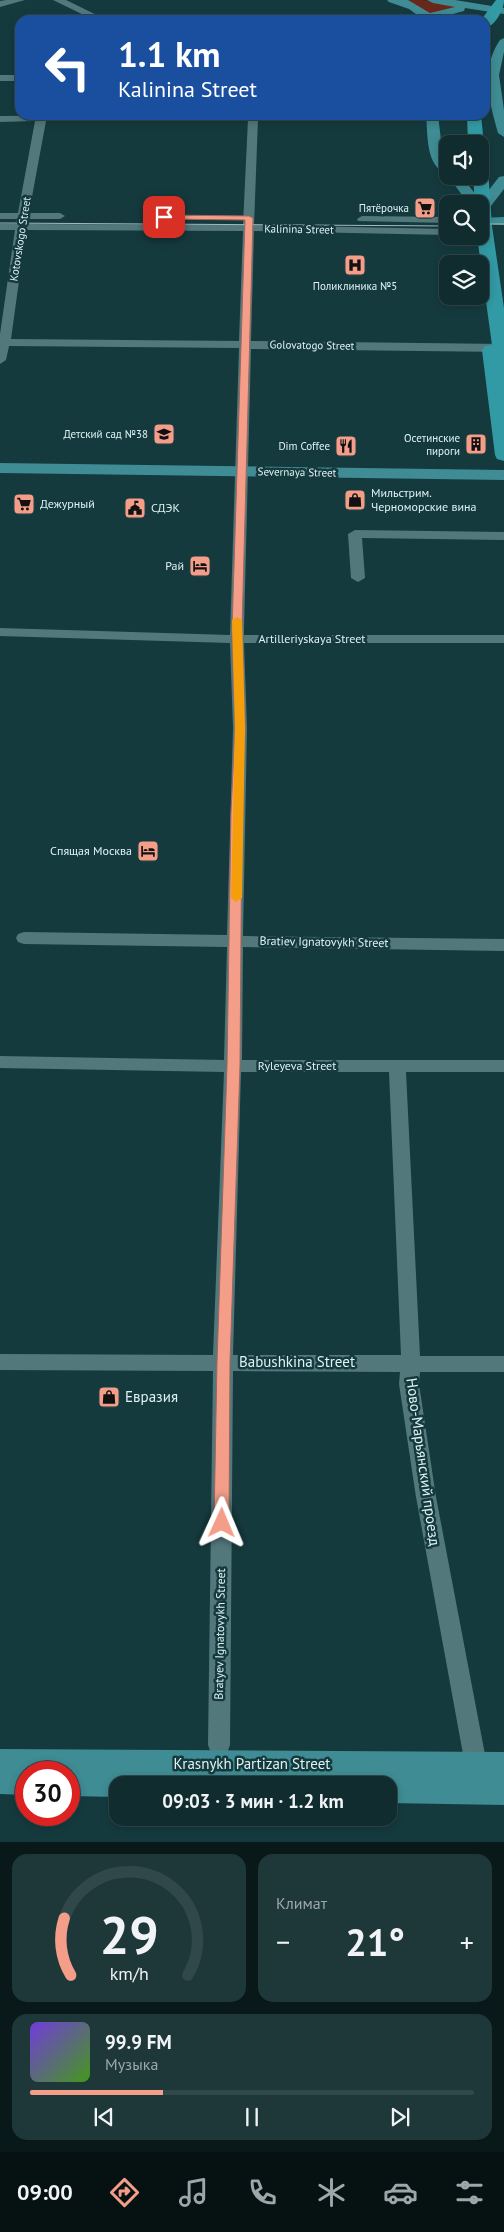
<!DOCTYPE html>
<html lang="ru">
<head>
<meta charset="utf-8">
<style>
  body { margin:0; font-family:"PT Sans",sans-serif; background:#1e383a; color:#f1f3f6; height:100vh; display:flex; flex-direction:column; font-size:19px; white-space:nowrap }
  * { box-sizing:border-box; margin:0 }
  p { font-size:16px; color:#9ca7aa }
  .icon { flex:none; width:28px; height:28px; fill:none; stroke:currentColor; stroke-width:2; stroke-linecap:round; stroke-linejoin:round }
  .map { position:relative; height:1842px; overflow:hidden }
  .panel { display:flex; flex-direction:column; gap:12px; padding:12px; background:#091819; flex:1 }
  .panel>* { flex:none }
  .banner { position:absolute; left:15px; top:15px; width:475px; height:105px; border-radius:15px; box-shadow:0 2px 8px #0003,0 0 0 1px #30484a; background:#1a4fa0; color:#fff; overflow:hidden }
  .buttons { position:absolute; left:439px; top:135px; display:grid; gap:10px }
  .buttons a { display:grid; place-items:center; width:50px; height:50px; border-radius:10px; background:#102c2e; box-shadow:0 2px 8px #0003,0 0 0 1px #30484a; font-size:25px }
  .speed { position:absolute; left:15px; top:1761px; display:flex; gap:10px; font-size:25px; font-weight:700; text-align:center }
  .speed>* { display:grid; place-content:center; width:65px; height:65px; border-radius:50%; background:#102c2e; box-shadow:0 2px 8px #0003,0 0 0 1px #30484a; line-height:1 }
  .speed .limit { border:8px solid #d22; background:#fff; color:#111 }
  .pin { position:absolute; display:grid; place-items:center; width:42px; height:42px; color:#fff; margin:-21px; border-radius:10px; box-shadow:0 2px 8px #0006 }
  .me { position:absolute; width:55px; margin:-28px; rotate:1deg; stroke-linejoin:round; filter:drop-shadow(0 0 4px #0008) }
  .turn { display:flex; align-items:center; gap:18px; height:105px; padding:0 20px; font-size:22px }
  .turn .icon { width:65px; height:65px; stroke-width:2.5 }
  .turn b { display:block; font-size:35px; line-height:42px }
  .big { font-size:38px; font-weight:800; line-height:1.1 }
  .panel .card { flex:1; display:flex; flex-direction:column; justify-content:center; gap:8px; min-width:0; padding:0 18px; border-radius:15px; background:#1e383a }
  .panel .dial { align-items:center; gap:0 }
  .dial svg { height:130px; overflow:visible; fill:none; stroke:#30484a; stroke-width:7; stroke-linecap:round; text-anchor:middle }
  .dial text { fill:#f1f3f6; stroke:none }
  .song { display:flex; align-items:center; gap:15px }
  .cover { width:60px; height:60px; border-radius:8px; background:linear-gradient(135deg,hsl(260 70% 55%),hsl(100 70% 35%)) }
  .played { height:5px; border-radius:2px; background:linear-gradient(90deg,#f49e8a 30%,#30484a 30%) }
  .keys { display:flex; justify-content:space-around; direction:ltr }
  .heat { display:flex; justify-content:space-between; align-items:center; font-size:28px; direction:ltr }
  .panel .tiles { flex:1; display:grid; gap:12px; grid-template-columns:1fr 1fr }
  .card:last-child { grid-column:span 2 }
  .trip { position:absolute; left:109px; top:1776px; width:288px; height:50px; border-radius:15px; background:#102c2e; box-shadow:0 2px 8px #0003,0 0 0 1px #30484a; font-weight:800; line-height:50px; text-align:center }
  .tab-bar { display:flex; height:80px; justify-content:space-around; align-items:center; background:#061212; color:#9ca7aa }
  .tab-bar .icon { width:35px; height:35px }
  .tab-bar .selected { color:#f49e8a }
  .tab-bar b { font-size:22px; color:#f1f3f6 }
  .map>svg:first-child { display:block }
  .green { fill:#6a281a }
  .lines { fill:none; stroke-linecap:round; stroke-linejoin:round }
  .minor { fill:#53787c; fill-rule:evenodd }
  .major { fill:#3f8c94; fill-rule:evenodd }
  .highway { fill:#329aa4; fill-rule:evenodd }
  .tram { stroke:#a3bcbe; stroke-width:1 }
  .route { fill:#f49e8a; stroke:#9f675a }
  .slow { fill:#f59e0b }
  .labels { text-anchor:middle; stroke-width:5; stroke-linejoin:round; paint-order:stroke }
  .far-poi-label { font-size:11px; fill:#def2f4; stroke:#153a3e; text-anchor:end }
  .far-street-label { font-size:11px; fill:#def2f4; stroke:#153a3e }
  .poi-label { font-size:12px; fill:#def2f4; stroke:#153a3e; text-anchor:start }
  .street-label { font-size:12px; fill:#def2f4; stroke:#153a3e }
  .near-street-label { font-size:15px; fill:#def2f4; stroke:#153a3e }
  .near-poi-label { font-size:15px; fill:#def2f4; stroke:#153a3e; text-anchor:start }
</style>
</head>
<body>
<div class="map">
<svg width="504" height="1842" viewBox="0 0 504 1842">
  <rect width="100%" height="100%" fill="#153a3e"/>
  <path class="green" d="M400,0H422L462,7L442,10L429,15L421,8Z"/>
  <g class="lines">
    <path class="minor" d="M6,0H25L0,7V1Z
      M53,0H66L107,20H94Z
      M0,75H20V81H0Z
      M138,115L133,118L46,121L29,213H60L65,216L60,219H28L27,224L243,225L248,119L246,115H256L258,119L254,225L448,229V235L254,231L251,341L504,344V352L251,349L244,629V635H504V643H244L247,728L243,936L504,939V951L243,947L242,1060H504V1072H406L420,1356H504V1372H420L419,1384L436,1497L487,1765L484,1773L476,1776L468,1773L465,1765L416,1497L399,1384L400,1372L233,1371L230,1745L227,1753L219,1756L211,1753L208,1745L213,1371L0,1370V1354L213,1355L224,1072L0,1068V1056L224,1060L227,947L24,944L18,942L16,938L18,934L24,932L227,935L233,728L230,643L0,636V628L230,635L239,348L9,346L6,360L0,364V334L15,230H0V224H16L17,219H0V213H18L35,121L0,122V116ZM26,230L243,231L239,341L11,339ZM241,1072H389L401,1355H233Z
      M362,216L448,217V223L358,221L357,219Z
      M355,530L504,532V540L362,538L365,578L358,582L351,578L348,534Z"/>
    <path class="major" d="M387,0H408L430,13L455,7L433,3L427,0H455L504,8V14L465,8L464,11L438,18L436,20H424L409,9L389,2Z
      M504,38V52L499,75L504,110V137L498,133C489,101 480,69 500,40Z
      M426,115H438L443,157L448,162V174C425,168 428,133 426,115Z
      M448,176H461L477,196L475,199H465Z
      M504,176V189L487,211H480L478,204L499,177Z
      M504,217V225L480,224V218Z
      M0,463L504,470V480L0,473Z
      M0,1749L504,1752V1805L388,1803V1785H376L378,1779L383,1778L202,1777L206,1785H118V1797L69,1796V1772H26V1795L0,1794Z"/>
    <path class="highway" d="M496,0H504C504,10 495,26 485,28V20H481Z
      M467,115H481L484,144L481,147L480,144H468Z
      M480,164L485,166L488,169L492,226L504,308V461L497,459L495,455L482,350L485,346L492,345L477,236H480V204H475L473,176H480Z"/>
    <path class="tram" d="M0,223L448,226
      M480,224H504"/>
  </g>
  <path class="route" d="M164,215L249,216L253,218L242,629L245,728L242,813L240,1066L230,1362L229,1523L227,1527L222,1529L216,1527L214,1523L217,1362L227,1066L231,813L235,728L232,629L245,220L161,219V216Z"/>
  <path class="slow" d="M237,617L242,620L245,728L242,898L236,902L231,898L235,728L232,620Z"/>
  <defs>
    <g id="supermarket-square" transform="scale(1.125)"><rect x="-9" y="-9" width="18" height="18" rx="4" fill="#f49e8a" stroke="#153a3e"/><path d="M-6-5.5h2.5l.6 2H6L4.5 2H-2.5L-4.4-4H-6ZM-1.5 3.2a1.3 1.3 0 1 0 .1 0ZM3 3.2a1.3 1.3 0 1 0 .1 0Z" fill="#111"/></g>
    <g id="hospital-square" transform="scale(1.125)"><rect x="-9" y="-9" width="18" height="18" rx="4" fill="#f49e8a" stroke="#153a3e"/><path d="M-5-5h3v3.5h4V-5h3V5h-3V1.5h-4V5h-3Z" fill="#111"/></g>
    <g id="school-square" transform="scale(1.125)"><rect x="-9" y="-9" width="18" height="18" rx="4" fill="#f49e8a" stroke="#153a3e"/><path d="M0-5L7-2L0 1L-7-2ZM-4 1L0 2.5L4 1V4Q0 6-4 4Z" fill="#111"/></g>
    <g id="building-square" transform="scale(1.125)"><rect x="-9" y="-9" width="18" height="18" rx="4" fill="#f49e8a" stroke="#153a3e"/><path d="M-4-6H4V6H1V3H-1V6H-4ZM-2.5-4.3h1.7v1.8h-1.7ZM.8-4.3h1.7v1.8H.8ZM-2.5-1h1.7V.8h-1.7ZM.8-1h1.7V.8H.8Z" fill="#111"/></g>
    <g id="restaurant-square" transform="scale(1.125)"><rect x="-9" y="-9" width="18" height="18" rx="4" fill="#f49e8a" stroke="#153a3e"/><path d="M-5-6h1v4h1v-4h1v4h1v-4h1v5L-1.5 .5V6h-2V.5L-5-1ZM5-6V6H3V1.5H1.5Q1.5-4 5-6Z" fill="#111"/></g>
    <g id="shop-square" transform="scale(1.125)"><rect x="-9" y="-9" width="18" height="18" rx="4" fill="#f49e8a" stroke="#153a3e"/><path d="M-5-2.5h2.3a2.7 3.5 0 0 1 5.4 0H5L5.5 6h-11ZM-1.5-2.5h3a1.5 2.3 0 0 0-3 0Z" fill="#111"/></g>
    <g id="civic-square" transform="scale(1.125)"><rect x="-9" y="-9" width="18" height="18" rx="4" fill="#f49e8a" stroke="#153a3e"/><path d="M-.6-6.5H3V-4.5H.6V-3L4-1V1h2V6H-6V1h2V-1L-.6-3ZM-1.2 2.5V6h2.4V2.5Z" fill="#111"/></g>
    <g id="hotel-square" transform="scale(1.125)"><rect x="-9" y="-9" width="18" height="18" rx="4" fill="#f49e8a" stroke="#153a3e"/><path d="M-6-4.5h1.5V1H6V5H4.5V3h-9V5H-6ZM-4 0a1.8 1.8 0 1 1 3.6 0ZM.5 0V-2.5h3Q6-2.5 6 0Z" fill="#111"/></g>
  </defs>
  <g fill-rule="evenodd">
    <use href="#supermarket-square" x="425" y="208"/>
    <use href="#hospital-square" x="355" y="265"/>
    <use href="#school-square" x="164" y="434"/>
    <use href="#building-square" x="476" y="444"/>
    <use href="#restaurant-square" x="346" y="446"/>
    <use href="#shop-square" x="355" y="500"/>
    <use href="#supermarket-square" x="24" y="504"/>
    <use href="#civic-square" x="135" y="508"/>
    <use href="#hotel-square" x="200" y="566"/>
    <use href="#hotel-square" x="148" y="851"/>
    <use href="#shop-square" x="109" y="1397"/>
  </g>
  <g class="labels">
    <g class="far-poi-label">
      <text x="409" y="212">Пятёрочка</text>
      <text x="355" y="290" text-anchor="middle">Поликлиника №5</text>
      <text x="148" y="438">Детский сад №38</text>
      <text x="460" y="442">Осетинские<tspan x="460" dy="13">пироги</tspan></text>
      <text x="330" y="450">Dim Coffee</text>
    </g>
    <g class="far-street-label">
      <text transform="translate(299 229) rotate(1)" y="4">Kalinina Street</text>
      <text transform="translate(20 239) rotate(-81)" y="4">Kotovskogo Street</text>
      <text transform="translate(312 345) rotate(1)" y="4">Golovatogo Street</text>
      <text transform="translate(297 472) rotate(1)" y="4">Severnaya Street</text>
    </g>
    <g class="poi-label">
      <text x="371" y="497">Мильстрим.<tspan x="371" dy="14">Черноморские вина</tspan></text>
      <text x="40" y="508">Дежурный</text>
      <text x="151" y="512">СДЭК</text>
      <text x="184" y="570" text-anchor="end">Рай</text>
      <text x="132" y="855" text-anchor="end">Спящая Москва</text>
    </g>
    <g class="street-label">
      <text x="312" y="643">Artilleriyskaya Street</text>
      <text transform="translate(324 942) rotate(1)" y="4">Bratiev Ignatovykh Street</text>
      <text x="297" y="1070">Ryleyeva Street</text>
      <text transform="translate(220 1634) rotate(-89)" y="4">Bratyev Ignatovykh Street</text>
    </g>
    <g class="near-street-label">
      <text x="297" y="1367">Babushkina Street</text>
      <text transform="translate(423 1462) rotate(82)" y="5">Ново-Марьянский проезд</text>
      <text x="252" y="1769">Krasnykh Partizan Street</text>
    </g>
    <g class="near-poi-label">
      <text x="125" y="1402">Евразия</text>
    </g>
  </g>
</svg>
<div class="buttons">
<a><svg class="icon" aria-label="sound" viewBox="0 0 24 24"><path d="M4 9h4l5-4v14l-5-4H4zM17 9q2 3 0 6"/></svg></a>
<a><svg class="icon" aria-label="search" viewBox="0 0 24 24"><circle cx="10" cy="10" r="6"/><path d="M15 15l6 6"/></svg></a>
<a><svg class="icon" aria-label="layers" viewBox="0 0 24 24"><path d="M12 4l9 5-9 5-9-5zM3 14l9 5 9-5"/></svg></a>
</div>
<div class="speed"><div class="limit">30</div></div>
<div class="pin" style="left:164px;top:217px;background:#d93025"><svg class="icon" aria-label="arrive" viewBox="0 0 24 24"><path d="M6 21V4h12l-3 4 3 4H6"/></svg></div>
<svg class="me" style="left:222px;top:1523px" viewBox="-20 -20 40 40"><path d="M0-17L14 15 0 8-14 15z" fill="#f49e8a" stroke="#fff" stroke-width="4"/></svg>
<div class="trip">09:03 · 3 мин · 1.2 km</div>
<div class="banner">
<div class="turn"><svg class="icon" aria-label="left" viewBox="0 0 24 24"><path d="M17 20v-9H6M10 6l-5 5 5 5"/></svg><div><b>1.1 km</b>Kalinina Street</div></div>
</div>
</div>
<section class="panel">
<div class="tiles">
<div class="card dial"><svg viewBox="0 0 100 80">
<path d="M14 69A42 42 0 1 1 86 69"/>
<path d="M14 69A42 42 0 0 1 10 34" stroke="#f49e8a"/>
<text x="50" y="56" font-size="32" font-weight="700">29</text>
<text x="50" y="72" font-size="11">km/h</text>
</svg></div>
<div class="card"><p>Климат</p>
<div class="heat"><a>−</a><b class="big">21°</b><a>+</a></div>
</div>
<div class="card">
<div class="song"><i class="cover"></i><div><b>99.9 FM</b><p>Музыка</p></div></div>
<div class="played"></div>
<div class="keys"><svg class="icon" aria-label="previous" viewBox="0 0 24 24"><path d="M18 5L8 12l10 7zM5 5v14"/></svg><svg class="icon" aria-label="pause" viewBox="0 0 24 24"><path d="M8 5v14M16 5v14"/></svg><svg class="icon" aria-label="next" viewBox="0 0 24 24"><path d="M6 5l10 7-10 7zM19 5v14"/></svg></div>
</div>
</div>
</section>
<nav class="tab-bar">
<b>09:00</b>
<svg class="icon selected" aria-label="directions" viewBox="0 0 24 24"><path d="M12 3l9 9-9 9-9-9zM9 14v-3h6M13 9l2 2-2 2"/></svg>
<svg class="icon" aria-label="music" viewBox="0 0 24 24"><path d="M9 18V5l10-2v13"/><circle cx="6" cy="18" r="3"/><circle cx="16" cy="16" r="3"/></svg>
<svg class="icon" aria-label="phone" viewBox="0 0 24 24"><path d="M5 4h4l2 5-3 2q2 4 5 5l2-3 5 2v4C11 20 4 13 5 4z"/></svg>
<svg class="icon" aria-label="climate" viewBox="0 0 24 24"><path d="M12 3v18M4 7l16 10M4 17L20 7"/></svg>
<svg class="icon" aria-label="car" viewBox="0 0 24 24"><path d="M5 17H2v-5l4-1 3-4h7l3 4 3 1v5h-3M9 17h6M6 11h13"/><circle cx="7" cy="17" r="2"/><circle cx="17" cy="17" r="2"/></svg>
<svg class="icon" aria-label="filters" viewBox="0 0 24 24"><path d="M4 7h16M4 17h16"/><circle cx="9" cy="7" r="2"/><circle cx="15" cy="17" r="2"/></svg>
</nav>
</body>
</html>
